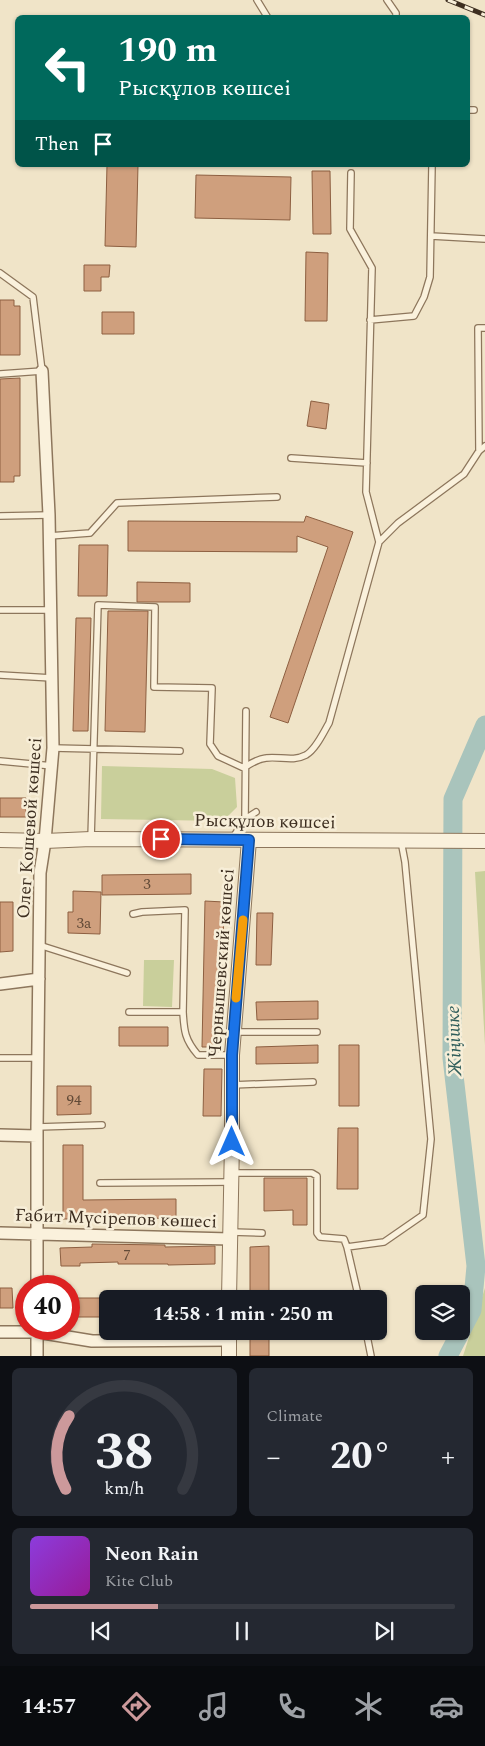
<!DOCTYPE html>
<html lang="en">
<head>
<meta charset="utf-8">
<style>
  body { margin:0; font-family:Spectral,serif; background:#242831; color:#f1f3f6; height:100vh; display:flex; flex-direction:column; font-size:19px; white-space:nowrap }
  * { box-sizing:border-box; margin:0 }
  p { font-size:16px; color:#9ea1a6 }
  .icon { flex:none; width:28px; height:28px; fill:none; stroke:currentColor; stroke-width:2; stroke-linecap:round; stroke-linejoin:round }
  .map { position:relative; height:1356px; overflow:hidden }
  .panel { display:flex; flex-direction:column; gap:12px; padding:12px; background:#0d0f14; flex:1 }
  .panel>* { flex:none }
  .top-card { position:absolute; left:15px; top:15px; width:455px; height:152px; border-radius:8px; box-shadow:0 1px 4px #0004; background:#00695c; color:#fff; overflow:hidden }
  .controls { position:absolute; left:415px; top:1285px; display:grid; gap:10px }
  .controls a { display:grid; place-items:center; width:55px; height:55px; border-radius:8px; background:#171b24; box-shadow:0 1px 4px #0004; font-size:25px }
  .speed { position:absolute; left:15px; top:1275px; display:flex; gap:10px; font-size:25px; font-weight:700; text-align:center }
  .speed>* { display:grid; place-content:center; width:65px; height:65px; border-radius:50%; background:#171b24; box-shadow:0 1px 4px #0004; line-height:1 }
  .speed .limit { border:8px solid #d22; background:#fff; color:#111 }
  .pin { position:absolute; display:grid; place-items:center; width:42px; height:42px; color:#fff; margin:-21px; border:2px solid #fff; border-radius:50%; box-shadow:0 1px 5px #0007 }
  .me { position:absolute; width:55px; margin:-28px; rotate:0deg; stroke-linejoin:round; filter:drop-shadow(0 0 4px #0008) }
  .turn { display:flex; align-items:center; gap:18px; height:105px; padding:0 20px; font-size:22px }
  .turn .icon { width:65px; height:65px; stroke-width:2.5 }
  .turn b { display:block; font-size:35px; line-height:42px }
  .then { display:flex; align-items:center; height:48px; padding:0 20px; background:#0003; gap:10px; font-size:19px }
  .big { font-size:38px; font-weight:700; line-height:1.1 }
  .panel .card { flex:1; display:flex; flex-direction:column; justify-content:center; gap:8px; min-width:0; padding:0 18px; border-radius:8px; background:#242831 }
  .panel .dial { align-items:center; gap:0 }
  .dial svg { height:130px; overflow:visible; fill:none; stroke:#363941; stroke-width:7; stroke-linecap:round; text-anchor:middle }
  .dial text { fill:#f1f3f6; stroke:none }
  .song { display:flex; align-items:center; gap:15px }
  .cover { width:60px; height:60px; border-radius:8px; background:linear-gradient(135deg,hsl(270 70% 55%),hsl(300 70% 35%)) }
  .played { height:5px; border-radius:2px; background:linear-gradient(90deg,#cc999b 30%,#363941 30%) }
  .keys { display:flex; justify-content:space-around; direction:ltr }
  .heat { display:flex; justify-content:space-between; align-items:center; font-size:28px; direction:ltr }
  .panel .tiles { flex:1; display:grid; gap:12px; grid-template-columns:1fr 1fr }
  .card:last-child { grid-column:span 2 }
  .trip { position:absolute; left:99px; top:1290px; width:288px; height:50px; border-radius:8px; background:#171b24; box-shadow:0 1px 4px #0004; font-weight:700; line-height:50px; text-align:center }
  .tabs { display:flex; height:80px; justify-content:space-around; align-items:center; background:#090b0e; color:#9ea1a6 }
  .tabs .icon { width:35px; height:35px }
  .tabs .on { color:#cc999b }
  .tabs b { font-size:22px; color:#f1f3f6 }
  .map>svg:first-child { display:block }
  .green { fill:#c9cf9b }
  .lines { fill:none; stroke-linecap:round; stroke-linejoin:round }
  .river { stroke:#a9c4bc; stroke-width:19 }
  .building { fill:#cf9f7d; stroke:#8d5f41 }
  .service-casing { stroke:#8d765c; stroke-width:8 }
  .minor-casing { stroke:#8d765c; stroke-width:14 }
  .tertiary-casing { stroke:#8d765c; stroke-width:16 }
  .service { stroke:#faf1dc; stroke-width:5.5 }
  .minor { stroke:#faf1dc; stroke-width:11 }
  .tertiary { stroke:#faf1dc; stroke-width:14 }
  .rail-casing { stroke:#3d2e20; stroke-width:5 }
  .rail { stroke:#f7eed8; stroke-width:3; stroke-dasharray:9; stroke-linecap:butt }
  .route-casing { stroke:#114b97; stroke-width:12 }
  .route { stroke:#1a73e8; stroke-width:9 }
  .slow { stroke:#f59e0b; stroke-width:9 }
  .labels { text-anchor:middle; stroke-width:5; stroke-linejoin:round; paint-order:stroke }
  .number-label { font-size:15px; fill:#624a37 }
  .street-label { font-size:18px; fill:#3d2e20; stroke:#f7eed8 }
  .water-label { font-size:19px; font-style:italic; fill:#2f5d5a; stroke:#f7eed8 }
</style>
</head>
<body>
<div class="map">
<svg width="485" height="1356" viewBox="0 0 485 1356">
  <rect width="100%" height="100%" fill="#f0e4c8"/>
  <path class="green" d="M102,766L212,769L235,778L237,807L223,821L101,819Z
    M485,871V1045L475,872Z
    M144,960H174L172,1007L143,1006Z
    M485,1288V1356H463Z"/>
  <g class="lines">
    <path class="river" d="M448,1356L472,1310L476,1266L452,1058L453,799L485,725"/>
  </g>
  <path class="building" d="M107,165H138L136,247L105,246Z
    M312,171H330L331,234H313Z
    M196,175L291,177L290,220L195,218Z
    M306,252L328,253L327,321H305Z
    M84,265H110L109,277H101V291H84Z
    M0,300H14V306H20V355H0Z
    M102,312H134V334H102Z
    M20,378V476H14V482H0V379Z
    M311,401L329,404L326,429L307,426Z
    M306,516L353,532L288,723L270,717L328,547L297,536V552L128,551V521L304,522Z
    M79,545H108L107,596H78Z
    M137,582L190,583V602H137Z
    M108,611H148L145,732L105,731Z
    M76,618H91L88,731H73Z
    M0,798H26V817H0Z
    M191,874V894L102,895V875Z
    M73,891L101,892L100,934L68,933V912H73Z
    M205,901L224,902L221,1047H202Z
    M0,902H13V951L0,952Z
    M257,913H273L271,965H256Z
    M318,1001V1019L257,1020L256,1002Z
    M119,1027H168V1046H119Z
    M318,1045V1063L256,1064V1047Z
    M339,1045H359V1106H339Z
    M204,1069H222L221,1116H203Z
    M57,1086H91V1114L57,1115Z
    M338,1128H358V1189H337Z
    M63,1145H83V1200L176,1199V1218L63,1219Z
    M264,1178H307V1225H293V1210L264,1211Z
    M92,1244L165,1245V1247L215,1246V1264L168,1265V1264H118V1262L80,1263V1266H61L60,1248L92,1247Z
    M269,1246V1299H250V1247Z
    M0,1288H12L13,1308H0Z
    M69,1298H105V1317H69Z
    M250,1331H269V1356H250Z"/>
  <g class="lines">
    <g class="service-casing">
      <path id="service" d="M257,0L268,18
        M387,0L396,13V18
        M468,110H474
        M431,236L485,239
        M0,273L33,297L42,371L0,374
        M370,320L414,316L424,297L430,277L432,165
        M479,451L478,328H485
        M291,458L367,463
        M0,516L49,515
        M49,536L90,533L117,503L277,497
        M379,542L398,523L464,474L479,451L485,446
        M0,610H50
        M0,675L52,678
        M53,748L180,751
        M0,761L53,766
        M245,819L246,711
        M91,839L98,605L155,607L154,687L212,688L210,744L218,756L244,768C251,763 258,759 266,758C279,756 293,762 306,755C316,749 323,733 329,723L379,542L366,492L372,268L350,229L351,173
        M232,839L245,819L256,812
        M39,945L127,973
        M129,1012H183L185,910L142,912L133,914
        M183,1012C184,1031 185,1040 198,1055H232
        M234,1032H317
        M0,1058H38
        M232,1085L313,1082
        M37,1127L102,1125
        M232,1173H312L317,1176V1233L320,1237L344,1239L347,1247
        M100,1183L230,1182
        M231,1232L262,1233
        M359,1299L347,1247L384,1242L423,1215L431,1139L405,862L401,841
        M366,1331L371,1356"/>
    </g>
    <g class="minor-casing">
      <path id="minor" d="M0,984L39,979
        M0,1135L37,1136
        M0,1233L230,1239
        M37,1286V1127L40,873L45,841L53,748L49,515L42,371
        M37,1329V1356
        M0,1332H37L92,1341L229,1340"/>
    </g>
    <g class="tertiary-casing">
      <path id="tertiary" d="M0,840L45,841L91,839L485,841
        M229,1299L232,1142V1055L249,840
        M229,1356V1331"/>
    </g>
    <use href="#service" class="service"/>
    <use href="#minor" class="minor"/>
    <use href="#tertiary" class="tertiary"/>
    <g class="rail-casing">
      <path id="rail" d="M448,0L485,15"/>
    </g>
    <use href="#rail" class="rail"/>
  </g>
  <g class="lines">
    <g class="route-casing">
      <path id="route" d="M161,839L249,840L232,1055V1142"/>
    </g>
    <use href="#route" class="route"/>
    <path class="slow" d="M236,998L243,920"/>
  </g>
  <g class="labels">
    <g class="number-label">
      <text x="147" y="889">3</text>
      <text x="84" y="928">3а</text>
      <text x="74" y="1105">94</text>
      <text x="127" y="1260">7</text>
    </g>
    <g class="street-label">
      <text transform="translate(265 821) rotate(1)" y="6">Рысқұлов көшсеі</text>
      <text transform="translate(29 828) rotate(-86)" y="6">Олег Кошевой көшесі</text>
      <text transform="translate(221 963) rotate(-86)" y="6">Чернышевский көшесі</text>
      <text transform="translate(116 1218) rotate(2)" y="6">Ғабит Мүсірепов көшесі</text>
    </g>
    <g class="water-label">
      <text transform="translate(453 1041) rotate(-92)" y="7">Жіңішке</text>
    </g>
  </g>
</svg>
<div class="controls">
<a><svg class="icon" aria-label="layers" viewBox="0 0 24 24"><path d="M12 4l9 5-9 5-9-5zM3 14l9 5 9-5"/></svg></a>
</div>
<div class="speed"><div class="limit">40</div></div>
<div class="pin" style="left:161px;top:839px;background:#d93025"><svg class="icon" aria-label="arrive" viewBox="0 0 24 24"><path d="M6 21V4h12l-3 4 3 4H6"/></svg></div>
<svg class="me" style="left:232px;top:1142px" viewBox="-20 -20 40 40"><path d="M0-17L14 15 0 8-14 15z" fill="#1a73e8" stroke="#fff" stroke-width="4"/></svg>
<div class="trip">14:58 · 1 min · 250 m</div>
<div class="top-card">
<div class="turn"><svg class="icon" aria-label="left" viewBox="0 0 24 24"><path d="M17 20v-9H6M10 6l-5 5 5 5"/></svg><div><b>190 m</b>Рысқұлов көшсеі</div></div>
<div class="then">Then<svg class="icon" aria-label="arrive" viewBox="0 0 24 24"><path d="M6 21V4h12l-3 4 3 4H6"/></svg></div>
</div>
</div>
<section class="panel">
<div class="tiles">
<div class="card dial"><svg viewBox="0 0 100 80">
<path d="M14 69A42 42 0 1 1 86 69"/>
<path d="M14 69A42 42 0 0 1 16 24" stroke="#cc999b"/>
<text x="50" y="56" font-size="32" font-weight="700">38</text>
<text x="50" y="72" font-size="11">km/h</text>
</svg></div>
<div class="card"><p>Climate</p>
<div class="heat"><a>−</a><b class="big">20°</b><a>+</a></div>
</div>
<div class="card">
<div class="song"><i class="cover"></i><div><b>Neon Rain</b><p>Kite Club</p></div></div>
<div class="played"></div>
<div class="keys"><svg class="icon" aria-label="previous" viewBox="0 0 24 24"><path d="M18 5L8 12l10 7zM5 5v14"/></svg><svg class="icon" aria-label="pause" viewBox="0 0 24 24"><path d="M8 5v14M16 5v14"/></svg><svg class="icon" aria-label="next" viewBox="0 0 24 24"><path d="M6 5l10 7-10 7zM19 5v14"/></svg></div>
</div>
</div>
</section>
<nav class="tabs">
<b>14:57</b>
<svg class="icon on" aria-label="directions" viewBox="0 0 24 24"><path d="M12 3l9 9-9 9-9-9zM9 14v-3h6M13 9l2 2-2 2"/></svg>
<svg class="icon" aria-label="music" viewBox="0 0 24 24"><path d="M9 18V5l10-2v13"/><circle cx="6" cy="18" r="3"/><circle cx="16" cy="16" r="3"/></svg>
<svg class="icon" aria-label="phone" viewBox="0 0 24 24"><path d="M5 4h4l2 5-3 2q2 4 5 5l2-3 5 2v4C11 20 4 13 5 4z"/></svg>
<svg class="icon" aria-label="climate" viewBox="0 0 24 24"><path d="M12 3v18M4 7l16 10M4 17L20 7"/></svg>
<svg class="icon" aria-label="car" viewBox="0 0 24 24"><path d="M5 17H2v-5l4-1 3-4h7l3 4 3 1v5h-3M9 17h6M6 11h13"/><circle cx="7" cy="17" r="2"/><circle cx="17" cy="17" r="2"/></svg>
</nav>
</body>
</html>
